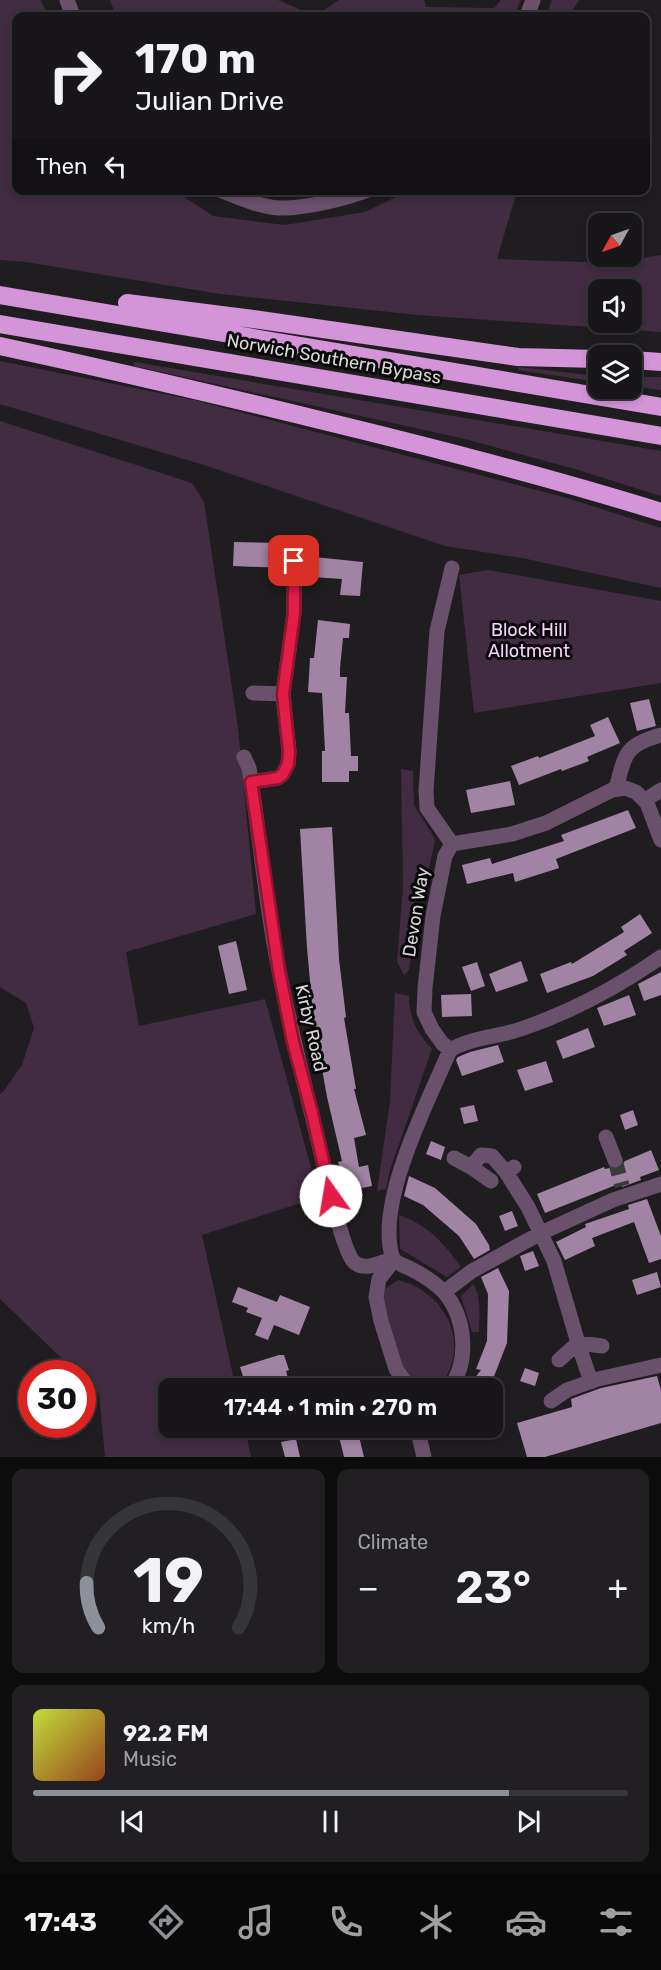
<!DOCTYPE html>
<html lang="en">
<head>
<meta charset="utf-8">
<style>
  body { margin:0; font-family:Rubik,sans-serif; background:#211f21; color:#f1f3f6; height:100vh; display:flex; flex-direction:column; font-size:22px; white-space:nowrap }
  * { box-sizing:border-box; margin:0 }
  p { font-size:20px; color:#9f9fa2 }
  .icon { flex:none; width:33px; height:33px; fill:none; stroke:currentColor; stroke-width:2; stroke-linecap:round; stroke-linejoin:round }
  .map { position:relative; height:1457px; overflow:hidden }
  .drawer { display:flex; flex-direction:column; gap:12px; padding:12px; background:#0d0c0d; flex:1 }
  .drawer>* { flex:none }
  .banner { position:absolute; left:12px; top:12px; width:638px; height:183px; border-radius:12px; box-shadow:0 3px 9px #0003,0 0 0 2px #363537; background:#181618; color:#f1f3f6; overflow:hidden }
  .needle { width:39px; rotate:230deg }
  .buttons { position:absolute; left:588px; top:213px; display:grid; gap:12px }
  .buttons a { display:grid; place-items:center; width:54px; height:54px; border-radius:12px; background:#181618; box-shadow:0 3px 9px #0003,0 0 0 2px #363537; font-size:30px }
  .speed { position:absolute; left:18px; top:1360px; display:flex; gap:12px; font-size:30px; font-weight:700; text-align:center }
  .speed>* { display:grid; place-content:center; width:78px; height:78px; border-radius:50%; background:#181618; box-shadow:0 3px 9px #0003,0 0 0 2px #363537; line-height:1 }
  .speed .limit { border:9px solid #d22; background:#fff; color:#111 }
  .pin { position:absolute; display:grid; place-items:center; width:51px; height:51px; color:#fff; margin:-26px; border-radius:12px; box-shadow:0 3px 9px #0006 }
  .me { position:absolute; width:66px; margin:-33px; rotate:347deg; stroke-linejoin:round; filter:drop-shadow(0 0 4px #0008) }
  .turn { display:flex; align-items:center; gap:21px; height:126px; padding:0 24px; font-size:27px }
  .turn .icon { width:78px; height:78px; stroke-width:2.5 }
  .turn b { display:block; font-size:42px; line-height:51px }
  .then { display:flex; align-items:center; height:57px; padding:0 24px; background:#0003; gap:12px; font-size:22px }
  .big { font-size:45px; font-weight:600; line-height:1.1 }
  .drawer .widget { flex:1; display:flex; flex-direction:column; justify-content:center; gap:9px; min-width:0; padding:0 21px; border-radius:12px; background:#211f21 }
  .drawer .dial { align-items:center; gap:0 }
  .dial svg { height:156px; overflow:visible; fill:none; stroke:#363537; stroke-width:7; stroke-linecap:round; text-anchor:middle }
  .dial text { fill:#f1f3f6; stroke:none }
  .song { display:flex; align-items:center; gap:18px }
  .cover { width:72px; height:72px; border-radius:9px; background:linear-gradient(135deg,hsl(70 70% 55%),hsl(20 70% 35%)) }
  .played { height:6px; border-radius:3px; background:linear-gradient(90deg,#8c9099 80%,#363537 80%) }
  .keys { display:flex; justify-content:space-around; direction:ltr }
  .heat { display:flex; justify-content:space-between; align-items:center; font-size:33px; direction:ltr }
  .drawer .tiles { flex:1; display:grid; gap:12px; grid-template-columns:1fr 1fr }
  .widget:last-child { grid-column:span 2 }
  .trip { position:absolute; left:158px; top:1378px; width:345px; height:60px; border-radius:12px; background:#181618; box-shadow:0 3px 9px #0003,0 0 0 2px #363537; font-weight:600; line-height:60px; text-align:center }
  .menu { display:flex; height:96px; justify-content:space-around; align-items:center; background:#0a090a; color:#9f9fa2 }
  .menu .icon { width:42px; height:42px }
  .menu .active { color:#8c9099 }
  .menu b { font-size:27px; color:#f1f3f6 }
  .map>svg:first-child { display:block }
  .green { fill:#412c42; fill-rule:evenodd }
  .building { fill:#a183a3 }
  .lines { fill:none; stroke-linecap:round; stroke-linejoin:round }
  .minor-tunnel { stroke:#3c393c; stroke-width:15; stroke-dasharray:15 8; stroke-linecap:butt }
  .minor { stroke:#69506b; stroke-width:15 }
  .highway { stroke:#d494d8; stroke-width:18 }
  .route-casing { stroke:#92132f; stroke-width:15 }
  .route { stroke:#e11d48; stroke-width:10 }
  .labels { text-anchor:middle; stroke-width:6; stroke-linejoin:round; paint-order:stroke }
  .street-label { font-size:18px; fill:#dad8da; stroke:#090809 }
  .park-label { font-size:18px; fill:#fad2fb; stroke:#090809 }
</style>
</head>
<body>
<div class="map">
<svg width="661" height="1457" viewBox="0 0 661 1457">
  <rect width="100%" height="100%" fill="#201d20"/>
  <path class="green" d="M0,0H41L48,16H16V190L175,191L213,216L285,225L365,212L408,191H517L497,259L613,263L661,255V332L418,315L220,294L26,262L0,260ZM598,290H632V322H598Z
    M110,0H278L315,16L339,0H424L426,7L494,8L501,0H521L514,16H116Z
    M552,0H579L569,16H546Z
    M0,361L194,400L567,498L661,528V588L522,558L445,546L204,465L0,404Z
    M135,362L661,451V496L575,469L465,439L134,366Z
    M518,367L598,376V382L518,370Z
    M632,377H661V390L632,386Z
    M0,421L192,483L204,502L238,727L256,914L126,952L139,1026L265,999L319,1197L202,1235L236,1389H168V1428H245L251,1457H105L99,1394L83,1378L82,1374H78L0,1299V1094L3,1092L22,1065L34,1028L26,1003L0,987Z
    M488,570L661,601V683L474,713L459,575Z
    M401,769L413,771L414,805L434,837L435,842L422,896L414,903L412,916L416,926L409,970L404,975L397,962L403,886Z
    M395,993L409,996C409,1018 417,1033 432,1049L390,1170L386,1189L377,1191L390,1101Z
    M399,1215C428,1225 444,1243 461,1267L447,1277L400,1249Z
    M398,1280C447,1291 474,1349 437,1389H416L401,1365L382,1296L386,1288Z
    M473,1284C482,1297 479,1317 479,1332H472L461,1296Z"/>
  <path class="building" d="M234,542L284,543V568L233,566Z
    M314,557L363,562L360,596L340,595L342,579L312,577Z
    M318,620L350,624L349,638H343L340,668V677H347L345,713H349L351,756H358V771H349V782H322V751H325L322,693L308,692L310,658H314Z
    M649,699L656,726L637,731L630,703Z
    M608,717L620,743L587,757L589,761L562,771L561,769L519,785L511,766L538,756L539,758L595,736L590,725Z
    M510,781L515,805L471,813L466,790Z
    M628,810L636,828L556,859L559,868L515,882L513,873L467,884L462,865L490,858L492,864L564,841L561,835Z
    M332,827L339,959L346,1017L344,1018L356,1089H354L366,1135L354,1138L359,1167L368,1165L372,1186L340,1192L336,1173L341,1172L338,1162L342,1161L327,1097L314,1024L307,948L300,829Z
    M640,914L652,933L624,951L627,955L593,976L547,993L540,974L571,962L572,964L624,932L621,927Z
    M236,941L247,990L229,994L218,946Z
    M521,961L528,981L496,992L489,974Z
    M477,962L485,986L471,991L462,967Z
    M661,972V995L644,1001L638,984Z
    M471,994L472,1016L442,1017L441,995Z
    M629,995L636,1015L604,1026L597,1008Z
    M588,1028L595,1047L563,1059L556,1041Z
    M498,1045L504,1062L462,1076L456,1060L458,1057L470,1052Z
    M546,1061L553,1082L525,1091L517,1070Z
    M474,1105L478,1121L464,1124L460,1108Z
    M633,1110L638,1125L625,1130L620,1115Z
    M431,1141L445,1147L441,1160L426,1154Z
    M651,1150L659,1170L640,1177L641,1180L622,1187L621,1183L545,1213L537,1194L604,1167L605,1169L609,1168L618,1169L625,1161Z
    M409,1176L435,1188L476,1224L489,1245L490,1250L474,1259L459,1236L423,1205L404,1196Z
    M647,1199L661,1236V1259L649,1263L634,1222L592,1238L595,1246L565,1260L556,1242L586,1227L585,1224L629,1209L628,1205Z
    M512,1211L518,1226L505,1231L499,1216Z
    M533,1251L539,1266L525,1271L520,1256Z
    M498,1268L509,1291L507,1343L489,1389H466L481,1370L476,1369L487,1341L488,1294L481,1277Z
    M657,1272L661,1287L637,1295L632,1280Z
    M238,1287L277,1302L280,1295L310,1307L299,1335L274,1325L268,1340L255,1335L262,1318L246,1312L248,1308L232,1302Z
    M279,1355H284L289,1370L286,1371L291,1389H247L240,1367Z
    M525,1368L539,1373L535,1386L520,1381Z
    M657,1376L661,1390V1423L545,1457H527L517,1423L572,1407L571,1399L601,1388Z
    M337,1428H357L364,1457H344Z
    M296,1439L300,1457H285L281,1442Z"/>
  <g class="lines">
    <path class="minor-tunnel" d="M615,1160L622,1186"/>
    <path class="minor" d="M67,0L73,16
      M527,16L533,0
      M220,190C238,197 259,207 279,208C304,209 344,199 368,190
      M253,693L283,694
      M244,757L249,768C259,828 264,889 275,949C287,1018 305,1085 321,1153C326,1173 342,1250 354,1262C365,1272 381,1262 393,1259
      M251,782L278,778L283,774L288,764L289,751L283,694L294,613V561
      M616,789C625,755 624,745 661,735
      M645,800L661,790
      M452,844L427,808L426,791L437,631L452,568
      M450,1050L442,1043L432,1029L424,1012L425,988L433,916L445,856L452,844L512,834L546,823L612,790L625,788L636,792L647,803L661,840
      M606,1137L615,1160
      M454,1158L471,1167L481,1155L492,1156L506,1172
      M471,1167L491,1181
      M514,1167L506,1172L528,1207L554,1261L578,1343L559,1360
      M393,1259C374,1204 428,1102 450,1050C472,1037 498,1037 521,1029C571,1012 618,987 661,957
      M393,1259C399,1265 406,1266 413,1270C423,1275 436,1284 444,1292C466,1318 470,1362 449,1389
      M394,1260L379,1279L376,1297L381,1321L396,1369L410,1389
      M444,1292L472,1271L541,1233L613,1200L661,1184
      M591,1382L578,1343L602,1346
      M551,1401L567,1390L598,1379L661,1365
      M419,1428V1436L424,1457"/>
    <path class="highway" d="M0,295L661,407
      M127,303L253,319L518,357L598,359
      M0,324L661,436
      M0,346C111,370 222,396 332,423C443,450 552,478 661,512
      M632,360L661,362"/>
  </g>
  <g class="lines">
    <g class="route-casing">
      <path id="route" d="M294,561V613L283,694L289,752L288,764L283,774L278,778L251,782L279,971L293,1042L311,1109L331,1196"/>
    </g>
    <use href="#route" class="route"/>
  </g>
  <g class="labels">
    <g class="street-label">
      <text transform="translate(334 359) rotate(10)" y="6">Norwich Southern Bypass</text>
      <text transform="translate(416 912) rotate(-81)" y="6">Devon Way</text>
      <text transform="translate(311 1028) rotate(77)" y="6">Kirby Road</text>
    </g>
    <g class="park-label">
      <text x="529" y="636">Block Hill<tspan x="529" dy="21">Allotment</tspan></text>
    </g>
  </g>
</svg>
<div class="buttons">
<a><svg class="needle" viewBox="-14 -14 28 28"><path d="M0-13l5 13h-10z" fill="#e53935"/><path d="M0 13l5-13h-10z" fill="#9f9fa2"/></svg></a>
<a><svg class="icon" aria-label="sound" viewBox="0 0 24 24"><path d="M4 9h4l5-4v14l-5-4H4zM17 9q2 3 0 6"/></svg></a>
<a><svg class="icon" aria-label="layers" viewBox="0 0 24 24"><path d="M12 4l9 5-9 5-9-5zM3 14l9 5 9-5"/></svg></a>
</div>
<div class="speed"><div class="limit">30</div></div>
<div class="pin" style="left:294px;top:561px;background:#d93025"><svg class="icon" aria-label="arrive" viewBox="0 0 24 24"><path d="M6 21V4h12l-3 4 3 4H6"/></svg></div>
<svg class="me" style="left:331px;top:1196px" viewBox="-20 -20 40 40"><circle r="19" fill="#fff"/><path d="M0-13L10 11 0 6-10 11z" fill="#e11d48"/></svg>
<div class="trip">17:44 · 1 min · 270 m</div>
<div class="banner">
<div class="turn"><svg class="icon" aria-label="right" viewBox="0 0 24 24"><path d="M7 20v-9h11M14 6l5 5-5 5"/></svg><div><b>170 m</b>Julian Drive</div></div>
<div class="then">Then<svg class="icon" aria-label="left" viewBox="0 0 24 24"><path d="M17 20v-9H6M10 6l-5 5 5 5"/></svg></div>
</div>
</div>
<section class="drawer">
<div class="tiles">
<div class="widget dial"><svg viewBox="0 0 100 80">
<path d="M14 69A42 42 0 1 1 86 69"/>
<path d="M14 69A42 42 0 0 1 8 46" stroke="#8c9099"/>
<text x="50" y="56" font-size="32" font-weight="700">19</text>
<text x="50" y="72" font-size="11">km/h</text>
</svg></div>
<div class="widget"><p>Climate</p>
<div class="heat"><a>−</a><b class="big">23°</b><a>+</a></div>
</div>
<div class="widget">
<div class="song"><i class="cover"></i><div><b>92.2 FM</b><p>Music</p></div></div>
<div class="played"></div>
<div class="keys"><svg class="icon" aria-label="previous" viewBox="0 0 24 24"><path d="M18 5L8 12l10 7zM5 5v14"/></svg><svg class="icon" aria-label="pause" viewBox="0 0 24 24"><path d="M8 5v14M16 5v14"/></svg><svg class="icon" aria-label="next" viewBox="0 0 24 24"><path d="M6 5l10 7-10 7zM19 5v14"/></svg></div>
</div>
</div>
</section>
<nav class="menu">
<b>17:43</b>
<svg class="icon active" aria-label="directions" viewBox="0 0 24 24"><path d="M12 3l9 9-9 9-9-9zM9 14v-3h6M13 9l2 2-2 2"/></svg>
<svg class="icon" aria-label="music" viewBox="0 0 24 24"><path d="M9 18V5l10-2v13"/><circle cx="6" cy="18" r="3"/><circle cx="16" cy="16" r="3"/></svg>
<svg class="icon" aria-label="phone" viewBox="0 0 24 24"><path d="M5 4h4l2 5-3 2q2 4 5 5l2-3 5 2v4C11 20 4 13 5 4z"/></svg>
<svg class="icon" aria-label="climate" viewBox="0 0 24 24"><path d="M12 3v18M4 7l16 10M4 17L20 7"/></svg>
<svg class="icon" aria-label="car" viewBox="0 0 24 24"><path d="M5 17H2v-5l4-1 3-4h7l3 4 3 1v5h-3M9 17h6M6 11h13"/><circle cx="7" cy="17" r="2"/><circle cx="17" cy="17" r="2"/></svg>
<svg class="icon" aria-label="filters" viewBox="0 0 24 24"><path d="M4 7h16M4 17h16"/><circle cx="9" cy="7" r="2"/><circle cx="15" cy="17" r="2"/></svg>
</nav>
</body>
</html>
